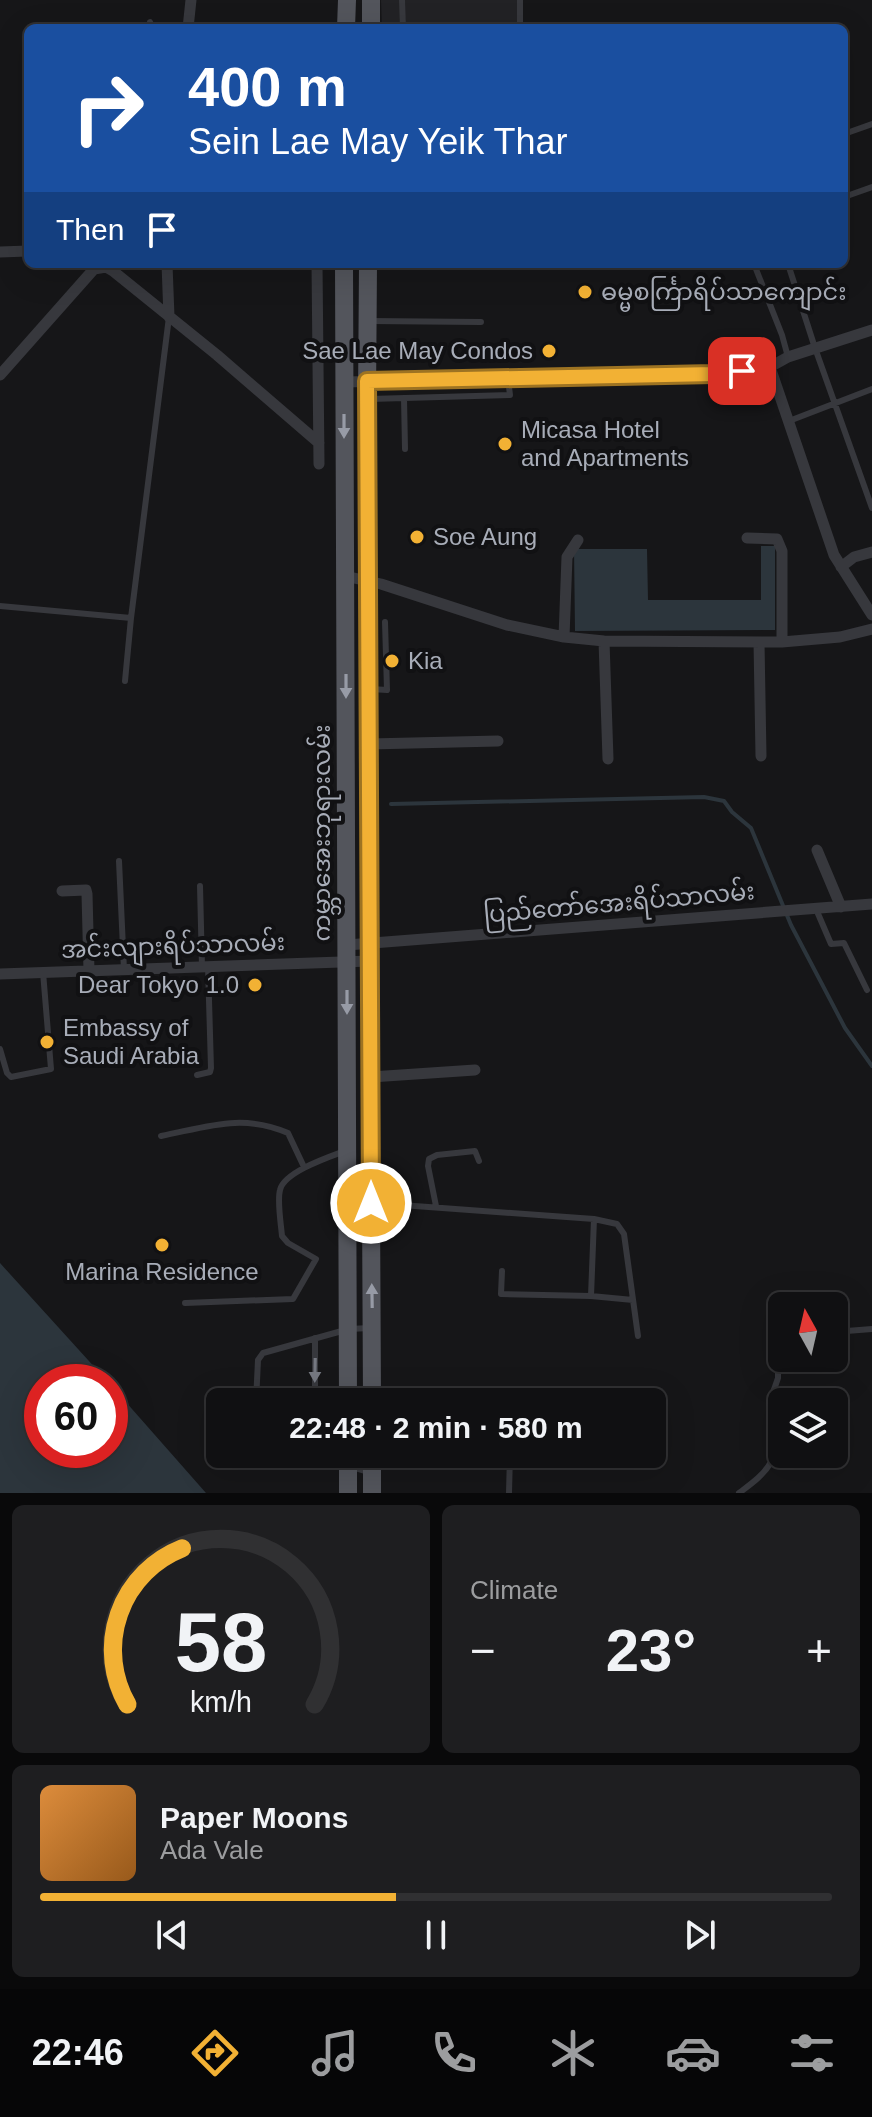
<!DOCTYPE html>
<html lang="en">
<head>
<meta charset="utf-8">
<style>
  body { margin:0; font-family:Arial,"Noto Sans Myanmar",sans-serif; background:#1e1e20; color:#f1f3f6; height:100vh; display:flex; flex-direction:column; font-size:30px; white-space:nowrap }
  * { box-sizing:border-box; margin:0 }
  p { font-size:26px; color:#9c9d9f }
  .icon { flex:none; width:44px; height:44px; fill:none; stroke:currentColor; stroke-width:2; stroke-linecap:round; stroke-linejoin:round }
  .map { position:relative; height:1493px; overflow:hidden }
  .details { display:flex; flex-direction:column; gap:12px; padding:12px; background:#09090a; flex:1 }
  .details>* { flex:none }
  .top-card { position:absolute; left:24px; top:24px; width:824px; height:244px; border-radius:12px; box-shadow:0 8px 32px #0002,0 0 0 2px #303032; background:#1a4fa0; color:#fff; overflow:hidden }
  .needle { width:52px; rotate:352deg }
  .tools { position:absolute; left:768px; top:1292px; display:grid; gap:16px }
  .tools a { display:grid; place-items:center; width:80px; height:80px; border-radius:12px; background:#101012; box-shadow:0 8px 32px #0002,0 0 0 2px #303032; font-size:40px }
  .speed { position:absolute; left:24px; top:1364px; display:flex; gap:16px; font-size:40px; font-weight:700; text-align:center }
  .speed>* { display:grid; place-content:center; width:104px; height:104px; border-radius:50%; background:#101012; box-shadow:0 8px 32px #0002,0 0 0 2px #303032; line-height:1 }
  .speed .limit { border:12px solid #d22; background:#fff; color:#111 }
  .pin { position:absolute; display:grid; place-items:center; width:68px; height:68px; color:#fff; margin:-34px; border-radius:16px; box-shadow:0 4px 12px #0006 }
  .me { position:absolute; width:88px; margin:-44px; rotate:0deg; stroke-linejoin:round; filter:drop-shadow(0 0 6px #0008) }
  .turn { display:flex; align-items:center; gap:28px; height:168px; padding:0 32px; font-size:36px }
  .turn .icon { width:104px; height:104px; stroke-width:2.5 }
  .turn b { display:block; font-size:56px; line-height:68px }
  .then { display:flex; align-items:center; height:76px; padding:0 32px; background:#0003; gap:16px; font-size:30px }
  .big { font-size:60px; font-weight:800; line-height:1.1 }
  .details .card { flex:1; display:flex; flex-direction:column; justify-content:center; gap:12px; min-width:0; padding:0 28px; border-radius:12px; background:#1e1e20 }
  .details .dial { align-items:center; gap:0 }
  .dial svg { height:208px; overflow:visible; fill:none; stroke:#303032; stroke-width:7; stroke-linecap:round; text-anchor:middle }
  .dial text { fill:#f1f3f6; stroke:none }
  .song { display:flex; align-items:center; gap:24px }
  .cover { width:96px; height:96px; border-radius:12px; background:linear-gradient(135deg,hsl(30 70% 55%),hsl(30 70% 35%)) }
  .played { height:8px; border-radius:4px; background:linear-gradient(90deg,#f2b134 45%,#303032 45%) }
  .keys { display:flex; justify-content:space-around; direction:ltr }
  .heat { display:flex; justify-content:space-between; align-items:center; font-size:44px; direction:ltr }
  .details .tiles { flex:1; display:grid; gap:12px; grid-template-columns:1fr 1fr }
  .card:last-child { grid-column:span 2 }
  .trip { position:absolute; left:206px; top:1388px; width:460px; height:80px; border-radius:12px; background:#101012; box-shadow:0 8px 32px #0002,0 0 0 2px #303032; font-weight:800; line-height:80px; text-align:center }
  .dock { display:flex; height:128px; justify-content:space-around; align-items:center; background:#060607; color:#9c9d9f }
  .dock .icon { width:56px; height:56px }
  .dock .current { color:#f2b134 }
  .dock b { font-size:36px; color:#f1f3f6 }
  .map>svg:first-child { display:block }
  .built { fill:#222225 }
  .water { fill:#2c353c }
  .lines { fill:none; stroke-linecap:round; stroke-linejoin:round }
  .stream { stroke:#2c353c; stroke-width:4 }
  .lane { stroke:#37383d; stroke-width:6 }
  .street { stroke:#37383d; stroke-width:11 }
  .primary { stroke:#53555c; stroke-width:18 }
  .oneway { fill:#979ba6 }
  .oneway2 { fill:#757881 }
  .route-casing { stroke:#9d7322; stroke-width:20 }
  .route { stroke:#f2b134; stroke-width:14 }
  .poi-dot { fill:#f2b134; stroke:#111113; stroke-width:3 }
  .labels { text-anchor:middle; stroke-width:8; stroke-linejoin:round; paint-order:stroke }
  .poi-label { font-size:24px; fill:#a8adb8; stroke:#111113; text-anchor:start }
  .street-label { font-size:24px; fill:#a8adb8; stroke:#111113 }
</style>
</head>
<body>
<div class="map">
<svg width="872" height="1493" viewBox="0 0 872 1493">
  <rect width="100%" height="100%" fill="#161618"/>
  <path class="built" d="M381,0H517L519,28H382Z"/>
  <path class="water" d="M761,546H775V630L575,631L574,549H647L648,600H761Z
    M0,1263L108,1382H42V1450H110V1384L206,1493H0Z"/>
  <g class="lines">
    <path class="stream" d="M391,804L704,797L724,801L732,812L751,828L791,925L845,1028L872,1066"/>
    <path class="lane" d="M402,0L403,28
      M520,0V28
      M150,22L152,28
      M844,134L872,124
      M844,197L872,187
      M754,264L782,335L788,357
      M788,264L815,348L872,508
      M369,321L481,322
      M404,398L405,449
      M370,399L510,395L508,379
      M789,421L872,389
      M0,606L131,618
      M125,681L131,618L169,317
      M371,689L387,690L385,622
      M119,861L124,970
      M200,886L202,967
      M816,909L831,944L844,943L867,990
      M0,1049L7,1073L11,1077L51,1069L43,972
      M197,1075L210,1072L211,1068L208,966
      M161,1136C207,1127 242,1113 288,1133L304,1167
      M374,1203L594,1219L617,1224L624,1234L638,1336
      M436,1206L428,1166L429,1159L437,1155L475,1151L479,1161
      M502,1271L501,1294L591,1296L633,1300
      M591,1296L594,1219
      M185,1303L293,1299L316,1259L288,1243L282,1236C281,1224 277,1201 280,1190C284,1172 329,1157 345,1151
      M834,1332L872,1329
      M256,1402L258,1360L263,1353L349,1329L370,1328
      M315,1402V1338
      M511,1402V1394
      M327,1454L348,1466L368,1472
      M509,1493L510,1454
      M739,1493C751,1484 764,1475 771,1462L769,1404L778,1378V1358L782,1338"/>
    <path class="street" d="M188,28L191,0
      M0,252L28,251
      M167,264L169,317
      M317,264L319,464
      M770,367L834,555L872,615
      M0,375L94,269L106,267L113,271L217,355L319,443
      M344,382L714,374L770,367L788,357L872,330
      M747,538L777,539L782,551V642
      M841,567L854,557L872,552
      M345,576L381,584L507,625L564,637L604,641L782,642L840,637L872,629
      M564,637L567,557L578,540
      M604,641L608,759
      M759,642L761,756
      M369,744L498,741
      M817,850L841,907
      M62,891L86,890L87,894L89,971
      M347,945L872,904
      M0,974L370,961
      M371,1077L475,1070"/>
    <path class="primary" d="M346,28L347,0
      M371,28V0
      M344,264L348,1402
      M368,264L367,399L372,1402
      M348,1493V1454
      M372,1493V1454"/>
  </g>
  <defs><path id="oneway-solid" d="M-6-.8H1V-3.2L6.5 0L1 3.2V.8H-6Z" transform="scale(2)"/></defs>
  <g class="oneway">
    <use href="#oneway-solid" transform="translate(344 426) rotate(90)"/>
    <use href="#oneway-solid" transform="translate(346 686) rotate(90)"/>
    <use href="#oneway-solid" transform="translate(347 1002) rotate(90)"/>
    <use href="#oneway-solid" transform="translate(372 1296) rotate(-91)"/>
  </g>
  <use class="oneway2" href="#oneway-solid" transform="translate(315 1370) rotate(91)"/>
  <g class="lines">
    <g class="route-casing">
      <path id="route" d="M371,1203L367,381L714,374L742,371"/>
    </g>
    <use href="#route" class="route"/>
  </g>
  <g class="poi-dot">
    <circle cx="585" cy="292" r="8"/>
    <circle cx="549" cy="351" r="8"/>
    <circle cx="505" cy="444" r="8"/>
    <circle cx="417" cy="537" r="8"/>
    <circle cx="392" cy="661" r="8"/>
    <circle cx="255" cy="985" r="8"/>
    <circle cx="47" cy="1042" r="8"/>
    <circle cx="162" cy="1245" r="8"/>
  </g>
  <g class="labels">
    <g class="poi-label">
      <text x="601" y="300">ဓမ္မစင်္ကြာရိပ်သာကျောင်း</text>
      <text x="533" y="359" text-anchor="end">Sae Lae May Condos</text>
      <text x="521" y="438">Micasa Hotel<tspan x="521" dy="28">and Apartments</tspan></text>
      <text x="433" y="545">Soe Aung</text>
      <text x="408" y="669">Kia</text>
      <text x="239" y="993" text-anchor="end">Dear Tokyo 1.0</text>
      <text x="63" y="1036">Embassy of<tspan x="63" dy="28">Saudi Arabia</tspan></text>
      <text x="162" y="1280" text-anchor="middle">Marina Residence</text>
    </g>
    <g class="street-label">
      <text transform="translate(322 833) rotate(-90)" y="8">ကမ္ဘာအေးဘုရားလမ်း</text>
      <text transform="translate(619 903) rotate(-5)" y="8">ပြည်တော်အေးရိပ်သာလမ်း</text>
      <text transform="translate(173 946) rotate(-2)" y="8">အင်းလျားရိပ်သာလမ်း</text>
    </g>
  </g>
</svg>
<div class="tools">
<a><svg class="needle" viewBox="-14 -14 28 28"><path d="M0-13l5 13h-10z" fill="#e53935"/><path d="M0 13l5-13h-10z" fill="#9c9d9f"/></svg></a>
<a><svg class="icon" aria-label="layers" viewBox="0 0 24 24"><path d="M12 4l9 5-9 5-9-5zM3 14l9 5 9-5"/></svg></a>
</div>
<div class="speed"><div class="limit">60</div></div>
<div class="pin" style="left:742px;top:371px;background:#d93025"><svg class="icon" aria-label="arrive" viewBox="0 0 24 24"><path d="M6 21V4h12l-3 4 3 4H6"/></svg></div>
<svg class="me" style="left:371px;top:1203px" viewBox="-20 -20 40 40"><circle r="17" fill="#f2b134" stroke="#fff" stroke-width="3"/><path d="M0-11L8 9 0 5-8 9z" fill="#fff"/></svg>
<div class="trip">22:48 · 2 min · 580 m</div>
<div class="top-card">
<div class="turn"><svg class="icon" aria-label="right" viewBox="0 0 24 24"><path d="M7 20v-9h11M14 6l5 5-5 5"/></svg><div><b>400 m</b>Sein Lae May Yeik Thar</div></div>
<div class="then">Then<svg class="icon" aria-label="arrive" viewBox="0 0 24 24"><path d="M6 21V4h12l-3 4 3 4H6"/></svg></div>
</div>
</div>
<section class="details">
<div class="tiles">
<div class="card dial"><svg viewBox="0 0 100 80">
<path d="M14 69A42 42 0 1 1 86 69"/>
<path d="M14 69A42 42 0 0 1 35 9" stroke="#f2b134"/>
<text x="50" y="56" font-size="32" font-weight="700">58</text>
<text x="50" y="72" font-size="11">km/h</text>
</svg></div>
<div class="card"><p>Climate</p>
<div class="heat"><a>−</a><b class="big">23°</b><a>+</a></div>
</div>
<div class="card">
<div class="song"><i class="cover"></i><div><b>Paper Moons</b><p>Ada Vale</p></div></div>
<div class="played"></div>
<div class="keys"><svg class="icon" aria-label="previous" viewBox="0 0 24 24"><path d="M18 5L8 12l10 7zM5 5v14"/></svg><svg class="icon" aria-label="pause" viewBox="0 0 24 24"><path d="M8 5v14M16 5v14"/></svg><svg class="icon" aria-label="next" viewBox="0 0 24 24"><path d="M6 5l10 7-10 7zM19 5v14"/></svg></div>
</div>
</div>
</section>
<nav class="dock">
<b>22:46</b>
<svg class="icon current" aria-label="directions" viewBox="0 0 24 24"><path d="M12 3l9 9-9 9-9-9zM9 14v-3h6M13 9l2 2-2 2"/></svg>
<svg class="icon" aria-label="music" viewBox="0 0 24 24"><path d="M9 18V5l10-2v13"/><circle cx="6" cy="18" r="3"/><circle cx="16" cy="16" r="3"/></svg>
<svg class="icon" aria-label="phone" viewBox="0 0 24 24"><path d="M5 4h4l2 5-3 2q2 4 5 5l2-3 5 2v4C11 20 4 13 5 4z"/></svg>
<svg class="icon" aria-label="climate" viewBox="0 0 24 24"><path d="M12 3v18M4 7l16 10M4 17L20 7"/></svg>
<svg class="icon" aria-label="car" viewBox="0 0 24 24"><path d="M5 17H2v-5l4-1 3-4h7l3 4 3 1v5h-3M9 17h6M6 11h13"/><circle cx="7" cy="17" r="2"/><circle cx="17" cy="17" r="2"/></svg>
<svg class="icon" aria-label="filters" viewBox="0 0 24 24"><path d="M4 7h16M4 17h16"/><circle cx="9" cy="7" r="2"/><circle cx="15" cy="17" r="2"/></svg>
</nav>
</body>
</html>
